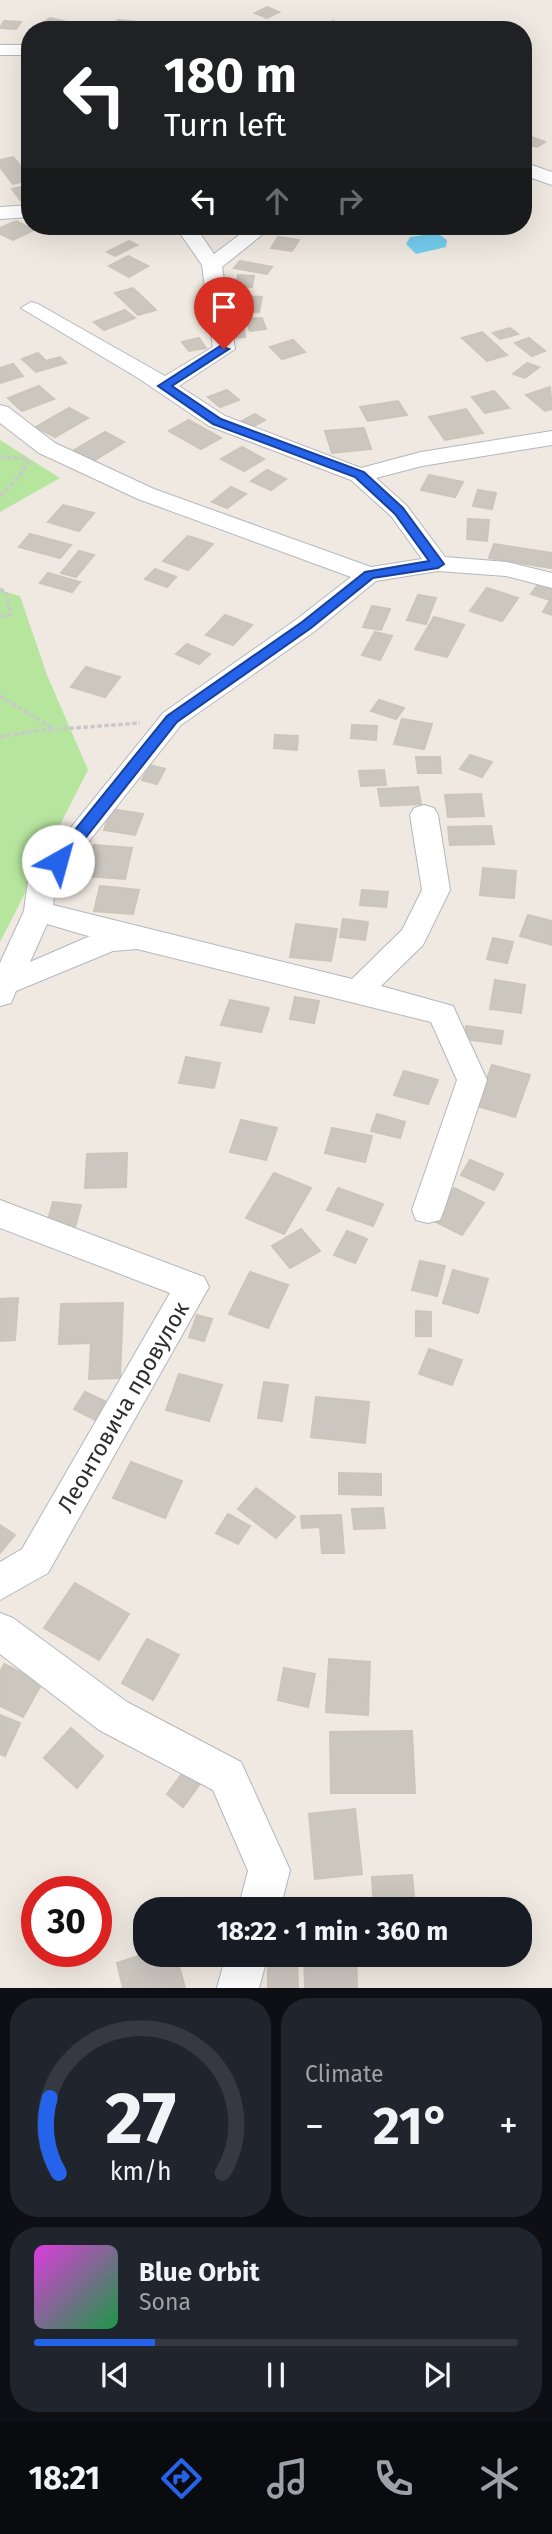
<!DOCTYPE html>
<html lang="en">
<head>
<meta charset="utf-8">
<style>
  body { margin:0; font-family:"Fira Sans",sans-serif; background:#20242c; color:#f1f3f6; height:100vh; display:flex; flex-direction:column; font-size:26px; white-space:nowrap }
  * { box-sizing:border-box; margin:0 }
  p { font-size:23px; color:#9ea1a6 }
  .icon { flex:none; width:38px; height:38px; fill:none; stroke:currentColor; stroke-width:2; stroke-linecap:round; stroke-linejoin:round }
  .map { position:relative; height:1988px; overflow:hidden }
  .sheet { display:flex; flex-direction:column; gap:10px; padding:10px; background:#0d0f14; flex:1 }
  .sheet>* { flex:none }
  .banner { position:absolute; left:21px; top:21px; width:511px; height:214px; border-radius:28px; box-shadow:0 7px 28px #0002; background:#202124; color:#fff; overflow:hidden }
  .speed { position:absolute; left:21px; top:1876px; display:flex; gap:14px; font-size:35px; font-weight:700; text-align:center }
  .speed>* { display:grid; place-content:center; width:91px; height:91px; border-radius:50%; background:#171b24; box-shadow:0 7px 28px #0002; line-height:1 }
  .speed .limit { border:10px solid #d22; background:#fff; color:#111 }
  .pin { position:absolute; display:grid; place-items:center; width:60px; height:60px; color:#fff; margin:-72px -30px; border-radius:50% 50% 50% 0; rotate:-45deg; box-shadow:0 0 7px #0007 }
  .pin .icon { rotate:45deg }
  .me { position:absolute; width:77px; margin:-38px; rotate:38deg; stroke-linejoin:round; filter:drop-shadow(0 0 5px #0008) }
  .turn { display:flex; align-items:center; gap:24px; height:147px; padding:0 28px; font-size:32px }
  .turn .icon { width:91px; height:91px; stroke-width:2.5 }
  .turn b { display:block; font-size:49px; line-height:60px }
  .lanes { display:flex; align-items:center; height:66px; padding:0 28px; background:#0003; justify-content:center; gap:35px; direction:ltr }
  .lanes .off { opacity:.35 }
  .big { font-size:52px; font-weight:700; line-height:1.1 }
  .sheet .card { flex:1; display:flex; flex-direction:column; justify-content:center; gap:10px; min-width:0; padding:0 24px; border-radius:28px; background:#20242c }
  .sheet .dial { align-items:center; gap:0 }
  .dial svg { height:182px; overflow:visible; fill:none; stroke:#363941; stroke-width:7; stroke-linecap:round; text-anchor:middle }
  .dial text { fill:#f1f3f6; stroke:none }
  .song { display:flex; align-items:center; gap:21px }
  .cover { width:84px; height:84px; border-radius:10px; background:linear-gradient(135deg,hsl(300 70% 55%),hsl(140 70% 35%)) }
  .played { height:7px; border-radius:4px; background:linear-gradient(90deg,#2563eb 25%,#363941 25%) }
  .keys { display:flex; justify-content:space-around; direction:ltr }
  .heat { display:flex; justify-content:space-between; align-items:center; font-size:38px; direction:ltr }
  .sheet .tiles { flex:1; display:grid; gap:10px; grid-template-columns:1fr 1fr }
  .card:last-child { grid-column:span 2 }
  .trip { position:absolute; left:133px; top:1897px; width:399px; height:70px; border-radius:28px; background:#171b24; box-shadow:0 7px 28px #0002; font-weight:700; line-height:70px; text-align:center }
  .menu { display:flex; height:112px; justify-content:space-around; align-items:center; background:#090b0e; color:#9ea1a6 }
  .menu .icon { width:49px; height:49px }
  .menu .active { color:#2563eb }
  .menu b { font-size:32px; color:#f1f3f6 }
  .map>svg:first-child { display:block }
  .green { fill:#b6e59e }
  .water { fill:#75cff0 }
  .building { fill:#cbc7bf; stroke:#cbc5ba; stroke-width:2 }
  .lines { fill:none; stroke-linecap:round; stroke-linejoin:round }
  .minor-casing { stroke:#b4b7c1; stroke-width:2 }
  .path { stroke:#c9c9c9; stroke-width:3.5; stroke-dasharray:4.5 2.5; stroke-linecap:butt }
  .minor { fill:#fff; fill-rule:evenodd }
  .route { fill:#2563eb; stroke:#184099; stroke-width:2 }
  .labels { text-anchor:middle; stroke-width:5; stroke-linejoin:round; paint-order:stroke }
  .street-label { font-size:23px; fill:#2e2e2e; stroke:#fff }
</style>
</head>
<body>
<div class="map">
<svg width="552" height="1988" viewBox="0 0 552 1988">
  <rect width="100%" height="100%" fill="#efe9e1"/>
  <path class="green" d="M0,440L60,478L0,512Z
    M0,590L20,596L47,675L88,770L0,942Z"/>
  <path class="water" d="M437,233L447,240L446,247L416,254L406,244L410,237Z"/>
  <path class="building" d="M267,7L279,12L267,18L255,13Z
    M50,18L67,22L56,30L35,28Z
    M118,20L139,22L134,29L112,26Z
    M4,21L21,22L16,29L0,28Z
    M333,21L344,26L335,30L316,29Z
    M223,22L241,28H212Z
    M523,134L545,142L537,147L523,142Z
    M13,157L30,178V180L13,184L0,167V160Z
    M30,185V199L21,201L12,189Z
    M16,221L34,230L13,240L0,234V228Z
    M278,237L299,240L292,251L271,248Z
    M129,241L137,245L115,256L107,252Z
    M128,256L148,266L129,277L109,266Z
    M240,261L272,267L267,274L234,268Z
    M238,275L254,276L252,287L236,286Z
    M133,288L156,310L138,315L115,293Z
    M244,296L262,297L259,312L240,311Z
    M125,310L135,318L104,330L94,322Z
    M262,318L266,329L250,331L246,319Z
    M227,320H243L245,337L229,338Z
    M510,328L518,334L500,339L493,333Z
    M482,332L507,355L487,361L462,338Z
    M199,338L206,348L189,351L182,342Z
    M529,338L545,351L532,356L515,343Z
    M293,340L305,352L282,359L270,347Z
    M38,353L46,361L60,357L66,363L36,372L22,359Z
    M527,363L539,367L525,378L513,374Z
    M13,364L23,376L0,383V368Z
    M39,386L54,399L22,411L8,398Z
    M550,387L552,409L545,411L526,395Z
    M227,390L239,400L220,407L208,397Z
    M494,391L509,408L485,413L472,397Z
    M398,401L407,415L368,421L360,407Z
    M69,408L88,418L55,437L36,427Z
    M466,409L483,433L445,440L429,417Z
    M255,414L265,420L252,427L242,421Z
    M189,420L221,438L201,449L169,431Z
    M364,428L371,449L332,453L325,431Z
    M105,432L124,442L90,463L71,452Z
    M242,447L264,459L244,471L221,459Z
    M267,470L286,479L271,490L251,481Z
    M429,475L463,482L455,497L421,490Z
    M231,487L246,494L227,508L212,502Z
    M478,490L496,493L492,509L473,506Z
    M63,505L94,513L79,531L48,522Z
    M468,519L489,520L487,541L467,539Z
    M30,534L71,545L60,558L19,547Z
    M188,536L213,544L188,570L163,561Z
    M494,544L552,553L551,568L489,558Z
    M79,551L94,555L76,577L61,573Z
    M155,569L176,577L167,587L145,579Z
    M48,573L80,582L72,592L40,583Z
    M537,586L552,590V615L543,612L550,600L531,594Z
    M487,588L518,598L502,621L470,611Z
    M418,595L436,598L426,624L407,620Z
    M372,606L390,609L381,630L363,627Z
    M225,615L252,625L233,645L206,635Z
    M434,617L464,625L447,657L415,649Z
    M375,632L392,636L380,660L362,655Z
    M187,644L210,654L199,664L176,654Z
    M86,667L120,677L105,697L71,687Z
    M379,700L404,708L396,719L371,711Z
    M402,719L432,724L424,749L394,744Z
    M352,725L377,726L376,740L351,738Z
    M275,735L298,736L297,750L274,748Z
    M470,755L492,762L482,777L460,769Z
    M416,757H440L441,773H418Z
    M150,765L165,769L157,784L142,780Z
    M384,770L386,785L361,786L359,771Z
    M418,787L421,804L381,806L378,789Z
    M481,794L484,816L448,817L445,795Z
    M111,809L143,814L135,835L104,830Z
    M491,826L494,844L450,845L448,827Z
    M94,845L132,848L125,879L86,876Z
    M483,868L516,871L514,898L480,895Z
    M100,886L139,890L133,914L94,911Z
    M362,890L388,892L386,907L360,905Z
    M528,915L552,921V945L520,936Z
    M343,919L368,922L365,940L340,937Z
    M296,924L337,929L331,961L290,957Z
    M493,938L513,942L507,963L487,959Z
    M495,980L525,985L521,1013L490,1009Z
    M295,997L319,1001L314,1023L290,1019Z
    M230,1000L269,1008L261,1032L221,1025Z
    M466,1026L503,1031L501,1044L464,1039Z
    M186,1057L220,1063L214,1088L179,1083Z
    M492,1065L530,1075L515,1117L477,1106Z
    M404,1071L438,1080L428,1104L394,1095Z
    M377,1114L405,1122L400,1138L371,1131Z
    M241,1120L277,1128L266,1160L230,1152Z
    M332,1128L372,1136L365,1162L325,1153Z
    M127,1153L126,1187L85,1188L87,1154Z
    M470,1160L503,1174L494,1190L461,1175Z
    M274,1173L311,1188L284,1234L246,1218Z
    M338,1188L383,1204L373,1226L327,1210Z
    M454,1188L484,1203L462,1235L432,1220Z
    M53,1202L81,1205L74,1231L46,1227Z
    M301,1229L320,1251L290,1268L272,1246Z
    M347,1231L367,1239L355,1263L334,1255Z
    M420,1261L445,1266L437,1296L412,1290Z
    M453,1270L488,1279L478,1313L443,1303Z
    M250,1272L288,1285L268,1328L229,1314Z
    M18,1298L15,1340L0,1341V1299Z
    M123,1303L120,1378L89,1379L91,1343L59,1344L61,1304Z
    M416,1311L431,1312V1336H416Z
    M197,1315L212,1319L204,1341L189,1337Z
    M429,1349L462,1360L452,1385L419,1374Z
    M179,1374L222,1385L209,1421L166,1410Z
    M264,1382L288,1385L282,1421L258,1418Z
    M85,1392L117,1407L105,1425L74,1409Z
    M316,1397L369,1402L365,1443L311,1437Z
    M131,1462L182,1481L165,1518L113,1498Z
    M339,1473L381,1474V1495L339,1494Z
    M256,1488L295,1517L276,1538L238,1509Z
    M383,1508L385,1528L354,1529L352,1509Z
    M228,1514L250,1526L238,1544L216,1533Z
    M341,1515L344,1553H322L320,1527L302,1528L301,1516Z
    M0,1525L15,1535L0,1553Z
    M75,1583L129,1614L99,1660L44,1628Z
    M147,1639L179,1655L153,1700L122,1683Z
    M329,1659L370,1662L368,1715L326,1712Z
    M4,1664L42,1683L23,1717L0,1706V1672Z
    M284,1668L315,1674L308,1707L278,1700Z
    M0,1715L20,1723L5,1756L0,1754Z
    M71,1728L103,1756L77,1788L44,1758Z
    M412,1731L415,1793H331L330,1732Z
    M184,1771L200,1784L183,1807L167,1794Z
    M355,1809L362,1874L315,1879L309,1814Z
    M412,1875L415,1909H374L372,1877Z
    M145,1954L176,1955L185,1988H123L117,1963Z
    M268,1955H297L298,1988H268Z
    M304,1955H356L357,1988H305Z"/>
  <g class="lines">
    <g class="minor-casing">
      <path id="minor" d="M0,45H30V55H0Z
        M523,162L552,172V185L523,175Z
        M30,205V217L0,219V207Z
        M175,226H195L214,254L251,226H273L222,267L235,349L179,386L225,416L361,468L421,452L552,431V445L422,466L376,478L407,506L445,557L507,562L552,573V588L506,576L438,571L376,581L315,631L181,725L56,883L53,905L352,979L402,930L422,890L410,815L414,808L424,805L434,808L438,815L450,890L423,945L381,986L453,1006L487,1080L444,1210L440,1220L428,1223L416,1220L412,1210L457,1080L431,1022L137,949L113,951L16,991L11,1003L0,1006V963L24,911L28,881L163,713L297,619L351,577L138,499L39,453L0,423V405L8,407L55,443L154,489L371,567L422,559L391,516L351,480L209,426L138,378L21,308L31,302L38,304L165,376L213,347L202,265ZM47,924L88,936H90L30,962Z
        M0,1200L204,1277L209,1287L48,1573L0,1600V1562L22,1549L170,1293L0,1228Z
        M0,1613L13,1618L127,1702L241,1762L290,1870L280,1909H238L248,1871L213,1790L99,1730L0,1654Z
        M226,1955H268L259,1988H217Z"/>
    </g>
    <path class="path" d="M0,457L27,459
      M0,496L18,478L30,459
      M0,589L6,592L11,614L0,617
      M0,696L52,728
      M0,737L34,731L140,723"/>
    <use href="#minor" class="minor"/>
  </g>
  <path class="route" d="M220,346L229,349L172,386L221,419L364,472L403,508L444,564L438,568L373,578L311,628L177,722L64,865H53V857L167,716L302,622L365,572L429,561L395,514L355,477L213,424L158,386Z"/>
  <g class="labels">
    <g class="street-label">
      <text transform="translate(123 1407) rotate(-60)" y="8">Леонтовича провулок</text>
    </g>
  </g>
</svg>
<div class="speed"><div class="limit">30</div></div>
<div class="pin" style="left:224px;top:349px;background:#d93025"><svg class="icon" aria-label="arrive" viewBox="0 0 24 24"><path d="M6 21V4h12l-3 4 3 4H6"/></svg></div>
<svg class="me" style="left:58px;top:861px" viewBox="-20 -20 40 40"><circle r="19" fill="#fff"/><path d="M0-13L10 11 0 6-10 11z" fill="#2563eb"/></svg>
<div class="trip">18:22 · 1 min · 360 m</div>
<div class="banner">
<div class="turn"><svg class="icon" aria-label="left" viewBox="0 0 24 24"><path d="M17 20v-9H6M10 6l-5 5 5 5"/></svg><div><b>180 m</b>Turn left</div></div>
<div class="lanes"><svg class="icon" aria-label="left" viewBox="0 0 24 24"><path d="M17 20v-9H6M10 6l-5 5 5 5"/></svg><svg class="icon off" aria-label="ahead" viewBox="0 0 24 24"><path d="M12 20V5M6 11l6-6 6 6"/></svg><svg class="icon off" aria-label="right" viewBox="0 0 24 24"><path d="M7 20v-9h11M14 6l5 5-5 5"/></svg></div>
</div>
</div>
<section class="sheet">
<div class="tiles">
<div class="card dial"><svg viewBox="0 0 100 80">
<path d="M14 69A42 42 0 1 1 86 69"/>
<path d="M14 69A42 42 0 0 1 10 36" stroke="#2563eb"/>
<text x="50" y="56" font-size="32" font-weight="700">27</text>
<text x="50" y="72" font-size="11">km/h</text>
</svg></div>
<div class="card"><p>Climate</p>
<div class="heat"><a>−</a><b class="big">21°</b><a>+</a></div>
</div>
<div class="card">
<div class="song"><i class="cover"></i><div><b>Blue Orbit</b><p>Sona</p></div></div>
<div class="played"></div>
<div class="keys"><svg class="icon" aria-label="previous" viewBox="0 0 24 24"><path d="M18 5L8 12l10 7zM5 5v14"/></svg><svg class="icon" aria-label="pause" viewBox="0 0 24 24"><path d="M8 5v14M16 5v14"/></svg><svg class="icon" aria-label="next" viewBox="0 0 24 24"><path d="M6 5l10 7-10 7zM19 5v14"/></svg></div>
</div>
</div>
</section>
<nav class="menu">
<b>18:21</b>
<svg class="icon active" aria-label="directions" viewBox="0 0 24 24"><path d="M12 3l9 9-9 9-9-9zM9 14v-3h6M13 9l2 2-2 2"/></svg>
<svg class="icon" aria-label="music" viewBox="0 0 24 24"><path d="M9 18V5l10-2v13"/><circle cx="6" cy="18" r="3"/><circle cx="16" cy="16" r="3"/></svg>
<svg class="icon" aria-label="phone" viewBox="0 0 24 24"><path d="M5 4h4l2 5-3 2q2 4 5 5l2-3 5 2v4C11 20 4 13 5 4z"/></svg>
<svg class="icon" aria-label="climate" viewBox="0 0 24 24"><path d="M12 3v18M4 7l16 10M4 17L20 7"/></svg>
</nav>
</body>
</html>
